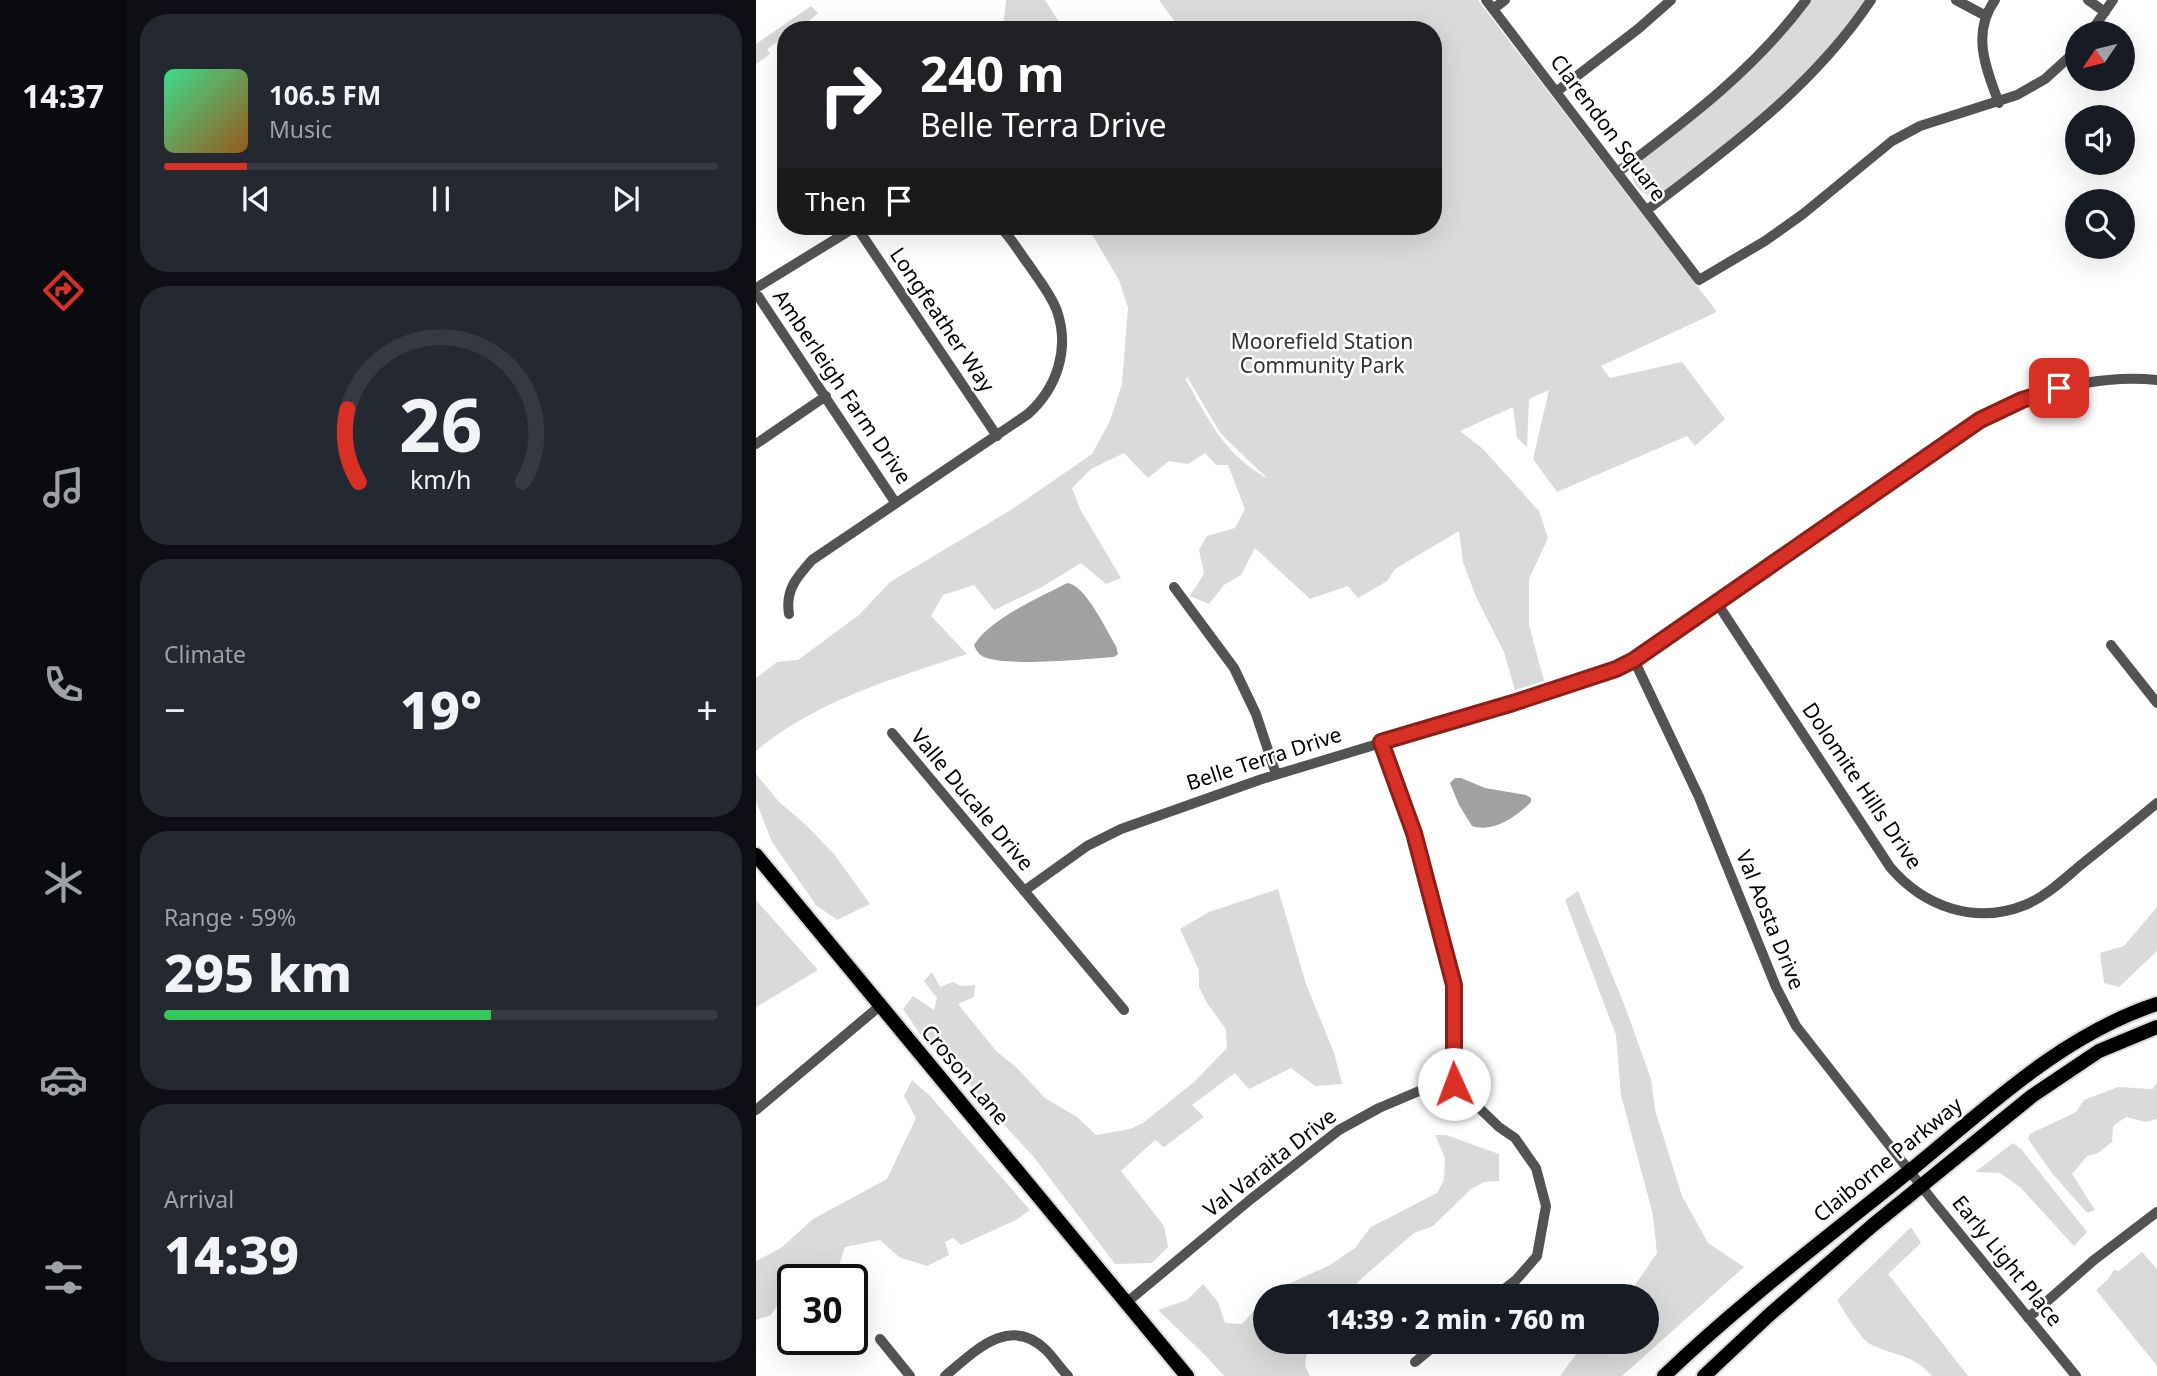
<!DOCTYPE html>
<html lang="en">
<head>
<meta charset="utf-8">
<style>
  body { margin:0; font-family:"Noto Sans",sans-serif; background:#242831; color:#f1f3f6; height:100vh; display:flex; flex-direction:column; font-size:26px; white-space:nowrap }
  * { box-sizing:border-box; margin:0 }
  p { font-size:23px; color:#9ea1a6 }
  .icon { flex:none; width:38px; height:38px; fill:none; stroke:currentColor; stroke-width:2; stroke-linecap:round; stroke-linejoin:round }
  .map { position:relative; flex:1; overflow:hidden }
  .details { display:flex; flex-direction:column; gap:14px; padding:14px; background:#0d0f14; width:630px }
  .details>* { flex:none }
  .guide { position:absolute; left:21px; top:21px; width:665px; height:214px; border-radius:28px; box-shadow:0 7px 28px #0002; background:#202124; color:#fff; overflow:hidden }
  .needle { width:46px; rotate:235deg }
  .controls { position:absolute; left:1309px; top:21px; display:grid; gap:14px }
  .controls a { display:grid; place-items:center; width:70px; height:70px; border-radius:50%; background:#171b24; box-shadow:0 7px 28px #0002; font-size:35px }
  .speed { position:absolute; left:21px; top:1264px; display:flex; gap:14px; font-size:35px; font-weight:700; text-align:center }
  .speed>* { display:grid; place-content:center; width:91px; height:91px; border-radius:50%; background:#171b24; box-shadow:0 7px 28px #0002; line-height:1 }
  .speed .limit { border:4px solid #111; border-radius:10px; background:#fff; color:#111 }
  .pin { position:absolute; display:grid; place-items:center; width:60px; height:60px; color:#fff; margin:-30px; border-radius:14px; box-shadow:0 4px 10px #0006 }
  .me { position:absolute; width:77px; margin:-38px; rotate:358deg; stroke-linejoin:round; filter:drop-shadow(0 0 5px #0008) }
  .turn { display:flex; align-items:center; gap:24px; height:147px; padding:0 28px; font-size:32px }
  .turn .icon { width:91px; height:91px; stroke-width:2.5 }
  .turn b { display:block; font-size:49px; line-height:60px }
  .then { display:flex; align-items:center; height:66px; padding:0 28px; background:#0003; gap:14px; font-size:26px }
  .big { font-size:52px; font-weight:800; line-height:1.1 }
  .details .widget { flex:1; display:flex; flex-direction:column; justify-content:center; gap:10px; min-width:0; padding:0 24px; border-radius:28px; background:#242831 }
  .details .dial { align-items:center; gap:0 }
  .dial svg { height:182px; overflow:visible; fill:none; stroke:#363941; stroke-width:7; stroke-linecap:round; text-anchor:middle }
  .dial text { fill:#f1f3f6; stroke:none }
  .song { display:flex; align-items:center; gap:21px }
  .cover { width:84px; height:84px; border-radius:10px; background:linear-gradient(135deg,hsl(150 70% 55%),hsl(30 70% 35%)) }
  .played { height:7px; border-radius:4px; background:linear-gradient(90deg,#d93025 15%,#363941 15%) }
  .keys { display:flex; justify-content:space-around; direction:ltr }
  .heat { display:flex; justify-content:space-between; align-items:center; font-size:38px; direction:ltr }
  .charge { height:10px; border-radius:5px; background:linear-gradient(90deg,#34c759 59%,#363941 0) }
  .trip { position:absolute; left:497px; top:1284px; width:406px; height:70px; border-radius:35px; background:#171b24; box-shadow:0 7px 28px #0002; font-weight:800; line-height:70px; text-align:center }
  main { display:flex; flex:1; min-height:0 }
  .tabs { display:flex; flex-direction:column; width:126px; justify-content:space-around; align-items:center; background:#090b0e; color:#9ea1a6 }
  .tabs .icon { width:49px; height:49px }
  .tabs .active { color:#d93025 }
  .tabs b { font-size:32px; color:#f1f3f6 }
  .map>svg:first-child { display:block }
  .green { fill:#dadada; fill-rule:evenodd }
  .water { fill:#a1a1a1 }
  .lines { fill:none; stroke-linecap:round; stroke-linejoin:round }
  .major-casing { stroke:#dbdbdb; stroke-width:18 }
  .minor { stroke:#535353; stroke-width:10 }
  .major { stroke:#000; stroke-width:14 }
  .route-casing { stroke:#8d1f18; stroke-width:18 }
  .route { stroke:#d93025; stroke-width:12 }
  .labels { text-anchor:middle; stroke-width:5; stroke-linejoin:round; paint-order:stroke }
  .street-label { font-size:21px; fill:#000; stroke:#fff }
  .park-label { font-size:21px; fill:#313131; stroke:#fff }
</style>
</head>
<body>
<main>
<nav class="tabs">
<b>14:37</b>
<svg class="icon active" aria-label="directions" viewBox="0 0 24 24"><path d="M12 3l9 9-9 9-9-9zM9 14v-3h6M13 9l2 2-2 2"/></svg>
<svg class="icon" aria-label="music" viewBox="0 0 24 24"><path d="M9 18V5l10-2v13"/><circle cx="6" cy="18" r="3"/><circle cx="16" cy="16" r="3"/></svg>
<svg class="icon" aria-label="phone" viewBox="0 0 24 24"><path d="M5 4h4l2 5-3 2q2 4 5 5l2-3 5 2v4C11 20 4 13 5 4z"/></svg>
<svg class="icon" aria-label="climate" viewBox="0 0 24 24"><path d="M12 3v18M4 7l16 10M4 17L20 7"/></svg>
<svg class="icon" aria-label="car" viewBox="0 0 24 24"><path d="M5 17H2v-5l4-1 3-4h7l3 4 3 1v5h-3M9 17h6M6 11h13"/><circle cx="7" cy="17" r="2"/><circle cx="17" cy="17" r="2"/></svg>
<svg class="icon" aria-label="filters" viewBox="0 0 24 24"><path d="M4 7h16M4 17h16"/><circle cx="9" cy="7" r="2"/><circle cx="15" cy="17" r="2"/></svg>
</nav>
<section class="details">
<div class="widget">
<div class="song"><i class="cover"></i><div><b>106.5 FM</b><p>Music</p></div></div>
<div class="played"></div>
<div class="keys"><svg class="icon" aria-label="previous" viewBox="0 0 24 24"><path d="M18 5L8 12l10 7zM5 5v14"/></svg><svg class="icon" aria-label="pause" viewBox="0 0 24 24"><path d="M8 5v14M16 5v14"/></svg><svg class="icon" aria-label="next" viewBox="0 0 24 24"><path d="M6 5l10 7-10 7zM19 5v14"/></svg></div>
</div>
<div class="widget dial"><svg viewBox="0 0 100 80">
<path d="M14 69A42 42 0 1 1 86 69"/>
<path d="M14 69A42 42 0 0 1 9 37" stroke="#d93025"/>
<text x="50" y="56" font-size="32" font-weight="700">26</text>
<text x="50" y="72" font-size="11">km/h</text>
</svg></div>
<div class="widget"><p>Climate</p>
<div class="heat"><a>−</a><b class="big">19°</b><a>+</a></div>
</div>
<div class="widget"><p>Range · 59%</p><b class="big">295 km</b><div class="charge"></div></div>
<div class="widget"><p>Arrival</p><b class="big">14:39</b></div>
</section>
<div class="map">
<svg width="1401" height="1376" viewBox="0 0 1401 1376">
  <rect width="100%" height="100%" fill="#fff"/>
  <path class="green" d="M250,0H289L308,30H247Z
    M403,0H722L961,312L845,366L854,378L926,362L969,419L939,446L931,436L801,492L777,459L793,390L773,399L771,447L761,438L757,407L704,431L727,449L783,511L792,538L773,579V625L788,681L759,690L748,652L720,597L707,562L703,531L639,569L631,581L602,598L592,586L554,599L499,548L485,575L468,585L453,604L434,596L448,574L443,550L451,536L479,528L489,509L472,465H460L449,453L432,464L413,461L392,478L368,453L335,469L316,488L324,509L365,578L350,584L325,563L284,588L238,610L218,585L187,595L175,616L211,654C139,678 59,701 0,751V678L21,662L42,660L103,615L134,582L255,510L336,454L354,421L366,384L372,308L363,280L331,226H677V30H425ZM431,377L465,434L512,479C467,453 455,423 430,380Z
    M1055,0H1109C1087,30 1064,60 1037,86C994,127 946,161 900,197C884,196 870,179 879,165C947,111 1002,70 1055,0Z
    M55,6L62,13L42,30H30V36L11,49L14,54L0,64V44Z
    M0,774L23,802L49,824L78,854L114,904L81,920L60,905L16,842L0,801Z
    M522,889L550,984L578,1053L586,1084L559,1086L535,1068L493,1089L479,1073L436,1105L448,1117L408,1147L399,1140L365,1171L408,1226L412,1247L396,1263L359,1264L277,1156L237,1113L188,1053L164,1034L147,1009L157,996L178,1010L181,998L168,981L176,972L184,987L197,982L205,986L219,985L218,997L202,1004L241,1052L260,1067L289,1098L321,1117L340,1135L374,1129L387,1123L438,1082L471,1048L470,1029L451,1003L443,987V970L424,929L453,912Z
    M822,891L868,1004L895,1079L899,1110L926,1196L952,1243L988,1267L866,1376H804L821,1353L819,1342H891V1297H871L901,1253L897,1215L865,1095L860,1035L809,900Z
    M0,900L62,970L0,1007Z
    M1401,907V951L1363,987L1348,983L1344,953L1368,946Z
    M156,1080L174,1096L274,1210L260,1220L205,1245L197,1238L189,1242L193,1255L171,1266L143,1257L124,1240L89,1247L81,1272L65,1279H37V1291L28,1295L15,1315L0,1320V1261L25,1248L57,1219L131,1179L160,1118L148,1096Z
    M1401,1083V1119L1390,1122L1370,1117L1357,1126L1356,1142L1342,1153L1331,1156L1316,1174L1339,1210L1331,1213L1296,1173L1272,1139L1274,1134L1320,1112L1328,1100L1362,1087L1396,1089Z
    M679,1135H690L743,1154V1181L728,1182L715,1189L677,1226L658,1233L606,1278L589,1297H510L515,1292L574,1265L599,1248L615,1227L681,1193L688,1180L689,1158Z
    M1257,1143L1266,1150L1331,1232L1318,1246L1264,1187L1244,1173L1219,1172Z
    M1155,1227L1165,1243L1132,1274L1212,1376H1176C1155,1352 1138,1357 1114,1344C1104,1338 1088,1311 1081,1300Z
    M1386,1252L1401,1269V1366L1340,1290L1352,1279L1358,1270L1363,1271Z
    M447,1284L462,1302L469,1323L486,1324L509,1298V1342H552L549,1366L554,1376H468L450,1356L402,1310L431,1300Z"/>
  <path class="water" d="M311,583C329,584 350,630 360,646L362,654L358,657C330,659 252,667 228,657C223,655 220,650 218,645C235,618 283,598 311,583Z
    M699,778H705L729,788L770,795L775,798V802C760,817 737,833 716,826L703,805L694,783Z"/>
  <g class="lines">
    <g class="major-casing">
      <path id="major" d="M0,855L431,1376
        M908,1376C986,1301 1072,1237 1156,1169C1232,1107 1306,1035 1401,1004
        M948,1376L1012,1316L1117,1225L1276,1096L1343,1051L1401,1027"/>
    </g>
    <path class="minor" d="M730,0L943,280L1009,241L1047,214L1136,141L1164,126L1261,95L1289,79L1321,50
      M1200,0L1230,16
      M1239,0C1215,33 1230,69 1243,103
      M1332,0L1349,12
      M737,9L749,0
      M1334,33L1357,0
      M800,92L882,29L915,0
      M862,172C931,120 998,70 1050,0
      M891,210C973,148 1057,87 1115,0
      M100,226L241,436
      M0,288L101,226
      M0,293L139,502
      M0,444L70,396
      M418,587L478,668L500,714L520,774
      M961,603L1134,867C1168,907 1219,925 1269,905C1291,896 1308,879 1326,864C1351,844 1376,824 1401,803
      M33,614C29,590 41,577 56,560L272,414C301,388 314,349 301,311C295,294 282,279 273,265C263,252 255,237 243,226
      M1355,645L1401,703
      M878,660L943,797L1020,987L1040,1026L1177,1201L1320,1376
      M136,733L368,1010
      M625,742L658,833L698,985V1084L743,1127L759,1138L780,1168L790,1206L781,1256L760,1280L738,1297
      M268,891L331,846L365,829L506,779L757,703L860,669L890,652L1224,420C1280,391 1338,374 1401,380
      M0,1110L125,1005
      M370,1303L495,1199L583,1130L623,1108L675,1086L698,1084
      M1272,1318L1338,1260L1401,1212
      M124,1339L154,1376
      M659,1362L683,1342
      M189,1376C218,1352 253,1314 290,1350C298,1358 304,1368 312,1376"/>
    <use href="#major" class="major"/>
  </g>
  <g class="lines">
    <g class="route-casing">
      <path id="route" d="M698,1084V985L658,833L625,742L757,703L860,669L878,660L1224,420L1266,400L1303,388"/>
    </g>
    <use href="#route" class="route"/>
  </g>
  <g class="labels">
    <g class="street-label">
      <text transform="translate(852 128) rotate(53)" y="7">Clarendon Square</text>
      <text transform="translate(186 320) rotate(56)" y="7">Longfeather Way</text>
      <text transform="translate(86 387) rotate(56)" y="7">Amberleigh Farm Drive</text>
      <text transform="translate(508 759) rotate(-18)" y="7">Belle Terra Drive</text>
      <text transform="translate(1106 786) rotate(56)" y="7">Dolomite Hills Drive</text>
      <text transform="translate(216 800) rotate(50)" y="7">Valle Ducale Drive</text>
      <text transform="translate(1014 920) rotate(68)" y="7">Val Aosta Drive</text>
      <text transform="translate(209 1075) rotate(50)" y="7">Croson Lane</text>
      <text transform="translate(1132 1160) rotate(-39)" y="7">Claiborne Parkway</text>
      <text transform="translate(514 1163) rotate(-38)" y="7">Val Varaita Drive</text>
      <text transform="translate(1251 1261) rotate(51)" y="7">Early Light Place</text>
    </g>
    <g class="park-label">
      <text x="566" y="349">Moorefield Station<tspan x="566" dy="24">Community Park</tspan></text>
    </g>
  </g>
</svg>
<div class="controls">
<a><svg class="needle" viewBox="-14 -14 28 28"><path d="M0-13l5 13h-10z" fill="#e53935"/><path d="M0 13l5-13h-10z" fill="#9ea1a6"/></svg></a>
<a><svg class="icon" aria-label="sound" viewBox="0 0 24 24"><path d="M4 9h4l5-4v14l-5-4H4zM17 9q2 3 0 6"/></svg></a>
<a><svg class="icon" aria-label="search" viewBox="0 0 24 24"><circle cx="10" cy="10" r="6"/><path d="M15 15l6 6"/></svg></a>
</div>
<div class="speed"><div class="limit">30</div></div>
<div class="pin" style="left:1303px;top:388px;background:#d93025"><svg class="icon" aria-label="arrive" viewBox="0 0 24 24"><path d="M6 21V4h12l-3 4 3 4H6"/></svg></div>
<svg class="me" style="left:698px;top:1084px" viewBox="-20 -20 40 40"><circle r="19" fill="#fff"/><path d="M0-13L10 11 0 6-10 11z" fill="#d93025"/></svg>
<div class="trip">14:39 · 2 min · 760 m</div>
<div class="guide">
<div class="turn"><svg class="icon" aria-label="right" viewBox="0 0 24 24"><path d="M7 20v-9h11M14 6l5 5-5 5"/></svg><div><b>240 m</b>Belle Terra Drive</div></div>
<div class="then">Then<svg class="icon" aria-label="arrive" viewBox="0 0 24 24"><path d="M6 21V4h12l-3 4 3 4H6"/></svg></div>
</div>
</div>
</main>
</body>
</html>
